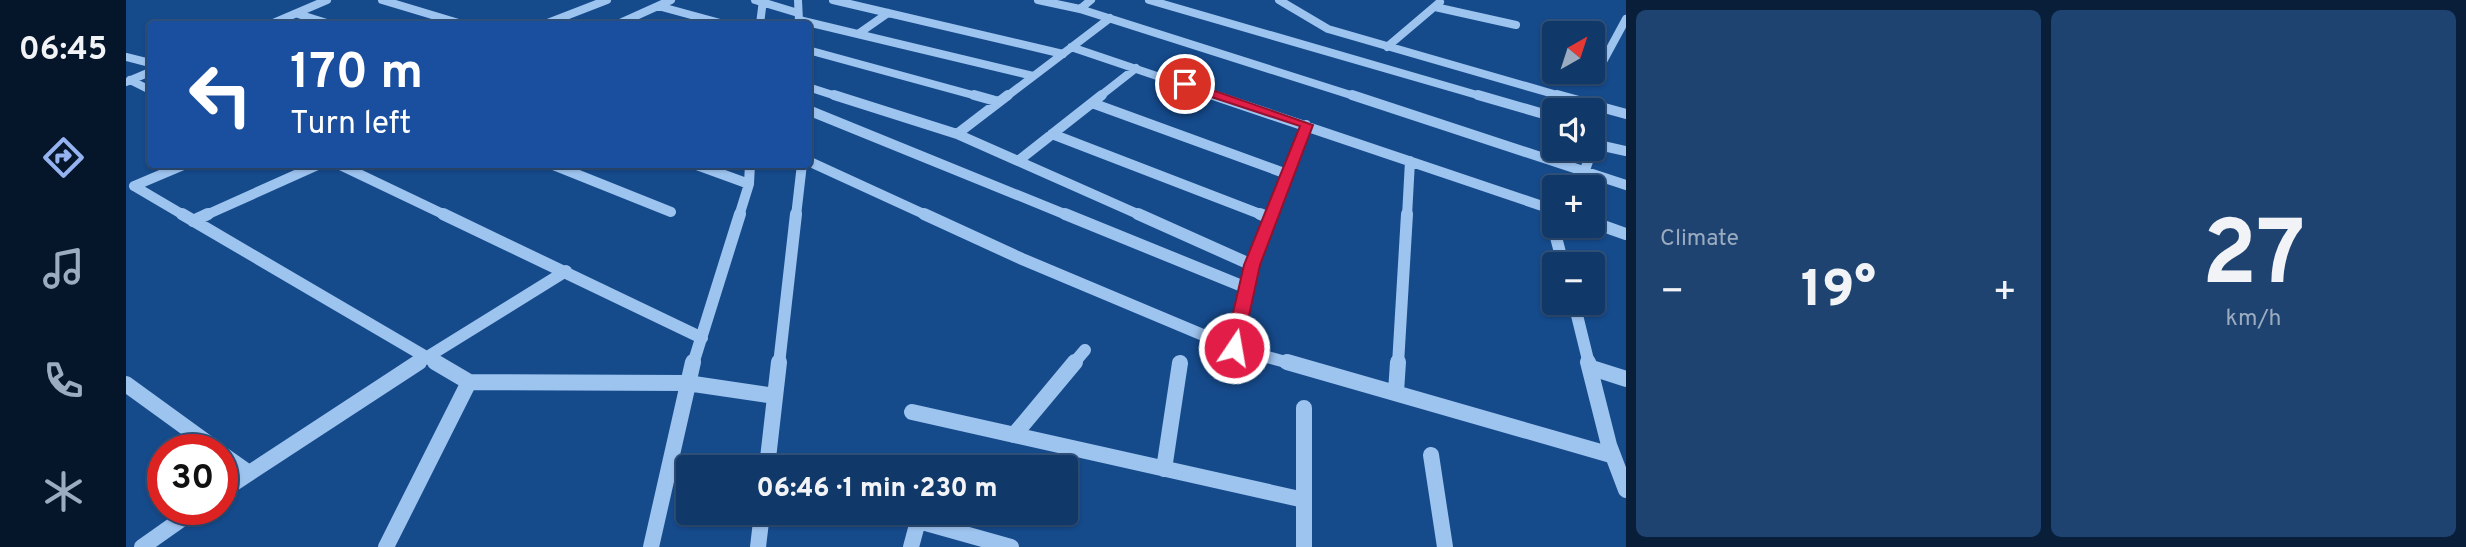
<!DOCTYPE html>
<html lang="en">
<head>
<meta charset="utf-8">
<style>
  body { margin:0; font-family:Overpass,sans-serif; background:#1e4371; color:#f1f3f6; height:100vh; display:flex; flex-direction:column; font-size:26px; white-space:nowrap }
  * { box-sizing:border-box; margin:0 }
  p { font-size:23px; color:#9cacc0 }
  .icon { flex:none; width:38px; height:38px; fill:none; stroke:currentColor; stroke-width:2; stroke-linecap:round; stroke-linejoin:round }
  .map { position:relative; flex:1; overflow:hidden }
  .details { display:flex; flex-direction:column; gap:10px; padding:10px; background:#091f39; width:840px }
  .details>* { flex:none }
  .hud { position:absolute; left:21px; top:21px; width:665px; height:147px; border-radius:7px; box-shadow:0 2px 5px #0004,0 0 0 2px #30527c; background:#1a4fa0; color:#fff; overflow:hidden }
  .needle { width:46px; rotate:39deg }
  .controls { position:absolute; left:1416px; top:21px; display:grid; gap:14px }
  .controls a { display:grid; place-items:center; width:63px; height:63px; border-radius:7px; background:#103868; box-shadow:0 2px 5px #0004,0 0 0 2px #30527c; font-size:35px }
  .speed { position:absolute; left:21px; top:434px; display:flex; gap:14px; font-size:35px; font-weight:700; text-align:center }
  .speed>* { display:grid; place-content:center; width:91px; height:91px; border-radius:50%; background:#103868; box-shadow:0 2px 5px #0004,0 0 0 2px #30527c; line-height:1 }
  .speed .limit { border:10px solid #d22; background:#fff; color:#111 }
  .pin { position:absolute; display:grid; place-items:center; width:60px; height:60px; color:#fff; margin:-30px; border:4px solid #fff; border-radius:50%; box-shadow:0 2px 7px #0007 }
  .me { position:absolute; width:77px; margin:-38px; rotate:12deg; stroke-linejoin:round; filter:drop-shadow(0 0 5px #0008) }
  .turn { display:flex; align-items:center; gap:24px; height:147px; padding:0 28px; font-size:32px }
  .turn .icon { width:91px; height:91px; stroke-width:2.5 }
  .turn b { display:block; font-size:49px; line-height:60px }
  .big { font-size:52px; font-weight:800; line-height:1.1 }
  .details .widget { flex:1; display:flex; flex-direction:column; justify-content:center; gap:10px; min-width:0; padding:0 24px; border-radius:10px; background:#1e4371 }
  .details .dial { align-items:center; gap:0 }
  .dial b { font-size:91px; line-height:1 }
  .heat { display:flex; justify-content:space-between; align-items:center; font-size:38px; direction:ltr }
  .details .tiles { flex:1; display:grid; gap:10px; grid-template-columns:repeat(2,1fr) }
  .trip { position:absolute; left:550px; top:455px; width:402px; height:70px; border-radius:7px; background:#103868; box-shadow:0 2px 5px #0004,0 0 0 2px #30527c; font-weight:800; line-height:70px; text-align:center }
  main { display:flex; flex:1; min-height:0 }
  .dock { display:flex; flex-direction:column; width:126px; justify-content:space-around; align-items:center; background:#06162a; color:#9cacc0 }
  .dock .icon { width:49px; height:49px }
  .dock .on { color:#95b2f1 }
  .dock b { font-size:32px; color:#f1f3f6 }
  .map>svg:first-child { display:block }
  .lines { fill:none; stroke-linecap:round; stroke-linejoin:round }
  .minor-far3 { stroke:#9dc3ef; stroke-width:8 }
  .minor-far2 { stroke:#9dc3ef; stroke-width:10 }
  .minor-far1 { stroke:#9dc3ef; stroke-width:12 }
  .minor { stroke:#9dc3ef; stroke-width:16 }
  .route { fill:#e11d48; stroke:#92132f; stroke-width:2 }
</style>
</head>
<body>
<main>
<nav class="dock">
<b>06:45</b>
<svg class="icon on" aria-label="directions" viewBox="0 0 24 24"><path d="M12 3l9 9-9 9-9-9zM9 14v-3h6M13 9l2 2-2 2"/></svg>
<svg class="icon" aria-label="music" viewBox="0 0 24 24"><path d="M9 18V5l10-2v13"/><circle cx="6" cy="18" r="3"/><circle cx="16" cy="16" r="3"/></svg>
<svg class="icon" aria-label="phone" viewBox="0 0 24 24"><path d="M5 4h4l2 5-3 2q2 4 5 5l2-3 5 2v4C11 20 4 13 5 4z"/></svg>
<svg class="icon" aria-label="climate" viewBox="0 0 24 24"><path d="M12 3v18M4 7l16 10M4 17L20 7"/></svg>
</nav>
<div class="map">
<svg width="1500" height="547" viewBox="0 0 1500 547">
  <rect width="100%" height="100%" fill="#154a8b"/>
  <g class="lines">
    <path class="minor-far3" d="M256,0L336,24
      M629,0L672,13
      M672,0L673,21
      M707,0L937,54
      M912,0L954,9L1231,97
      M1023,0L1358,97
      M1153,0L1202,29L1438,97
      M532,6L598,24
      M1309,7L1390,25
      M954,9L965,0
      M172,14L204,24
      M673,20L907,76
      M145,24L201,0
      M419,24L481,0
      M492,24L545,0
      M634,24L637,0
      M732,34L762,13
      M945,47L1093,97
      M1261,47L1314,2
      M682,50L854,97
      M0,57L24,63
      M1474,67L1500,19
      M4,80L24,90
      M0,82L24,72
      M682,87L713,97
      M880,97L984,18
      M973,97L1010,68"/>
    <path class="minor-far2" d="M708,95L831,134L1016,216
      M848,95L873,102
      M1087,95L1428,210
      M1226,95L1500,185
      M1352,95L1428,117
      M1431,95L1500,114
      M966,103L1161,174
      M682,110L943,216
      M831,134L882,95
      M926,134L1139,216
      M1468,144L1500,151
      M682,161L802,216
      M892,161L976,95
      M212,164L321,216
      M425,164L545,212
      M568,164L623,184
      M8,186L59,216
      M8,186L60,164
      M1453,187L1473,130V107
      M1422,208L1424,216
      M78,216L194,164
      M613,216L623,184L624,164
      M670,216L676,164
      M1145,216L1180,125
      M1281,216L1284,161"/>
    <path class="minor-far1" d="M56,214L312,364
      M317,214L576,338
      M798,214L896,259L1108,348L1167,364
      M939,214L1121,288
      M1012,214L1126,265
      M1134,214L1144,218
      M1424,214L1437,264
      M67,221L82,214
      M1466,222L1500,234
      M1448,303L1463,364
      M1108,348L1126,265L1146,214
      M290,364L440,271
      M567,364L614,214
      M653,364L670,214
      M947,364L959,350
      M1272,364L1281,214"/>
    <path class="minor" d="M309,362L343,382L561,383L649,396
      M1161,362L1485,455
      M1462,362L1483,445L1500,490
      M1466,368L1500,379
      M0,384L91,450
      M1270,392L1272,362
      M1178,408V547
      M786,412L1178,500
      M888,435L949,362
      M96,454L123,473
      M1305,455L1319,547
      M641,467L653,362
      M1038,469L1054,363
      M96,491L293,362
      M764,513L885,547
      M16,547L70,509
      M260,547L343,382
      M525,547L567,362
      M632,547L636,513
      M785,547L792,521"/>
  </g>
  <path class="route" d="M1055,82H1063L1187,125L1134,265L1116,348L1108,354L1099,348L1118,265L1174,126L1055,87Z"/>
</svg>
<div class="controls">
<a><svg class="needle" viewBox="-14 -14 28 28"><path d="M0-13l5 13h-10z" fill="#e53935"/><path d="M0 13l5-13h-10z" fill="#9cacc0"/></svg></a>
<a><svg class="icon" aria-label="sound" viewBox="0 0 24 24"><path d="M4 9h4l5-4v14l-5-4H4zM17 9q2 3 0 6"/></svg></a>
<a>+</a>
<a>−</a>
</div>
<div class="speed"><div class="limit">30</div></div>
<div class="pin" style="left:1059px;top:84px;background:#d93025"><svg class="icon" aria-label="arrive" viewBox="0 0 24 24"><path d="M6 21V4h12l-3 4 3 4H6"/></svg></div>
<svg class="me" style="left:1108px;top:348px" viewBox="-20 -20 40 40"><circle r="17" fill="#e11d48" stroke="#fff" stroke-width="3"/><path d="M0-11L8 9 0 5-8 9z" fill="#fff"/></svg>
<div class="trip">06:46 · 1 min · 230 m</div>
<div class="hud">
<div class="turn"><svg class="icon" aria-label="left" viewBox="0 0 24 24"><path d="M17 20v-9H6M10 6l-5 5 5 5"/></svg><div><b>170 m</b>Turn left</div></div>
</div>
</div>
<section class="details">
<div class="tiles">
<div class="widget"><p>Climate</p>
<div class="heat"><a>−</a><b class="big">19°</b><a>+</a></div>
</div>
<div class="widget dial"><b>27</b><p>km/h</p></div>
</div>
</section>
</main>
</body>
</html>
